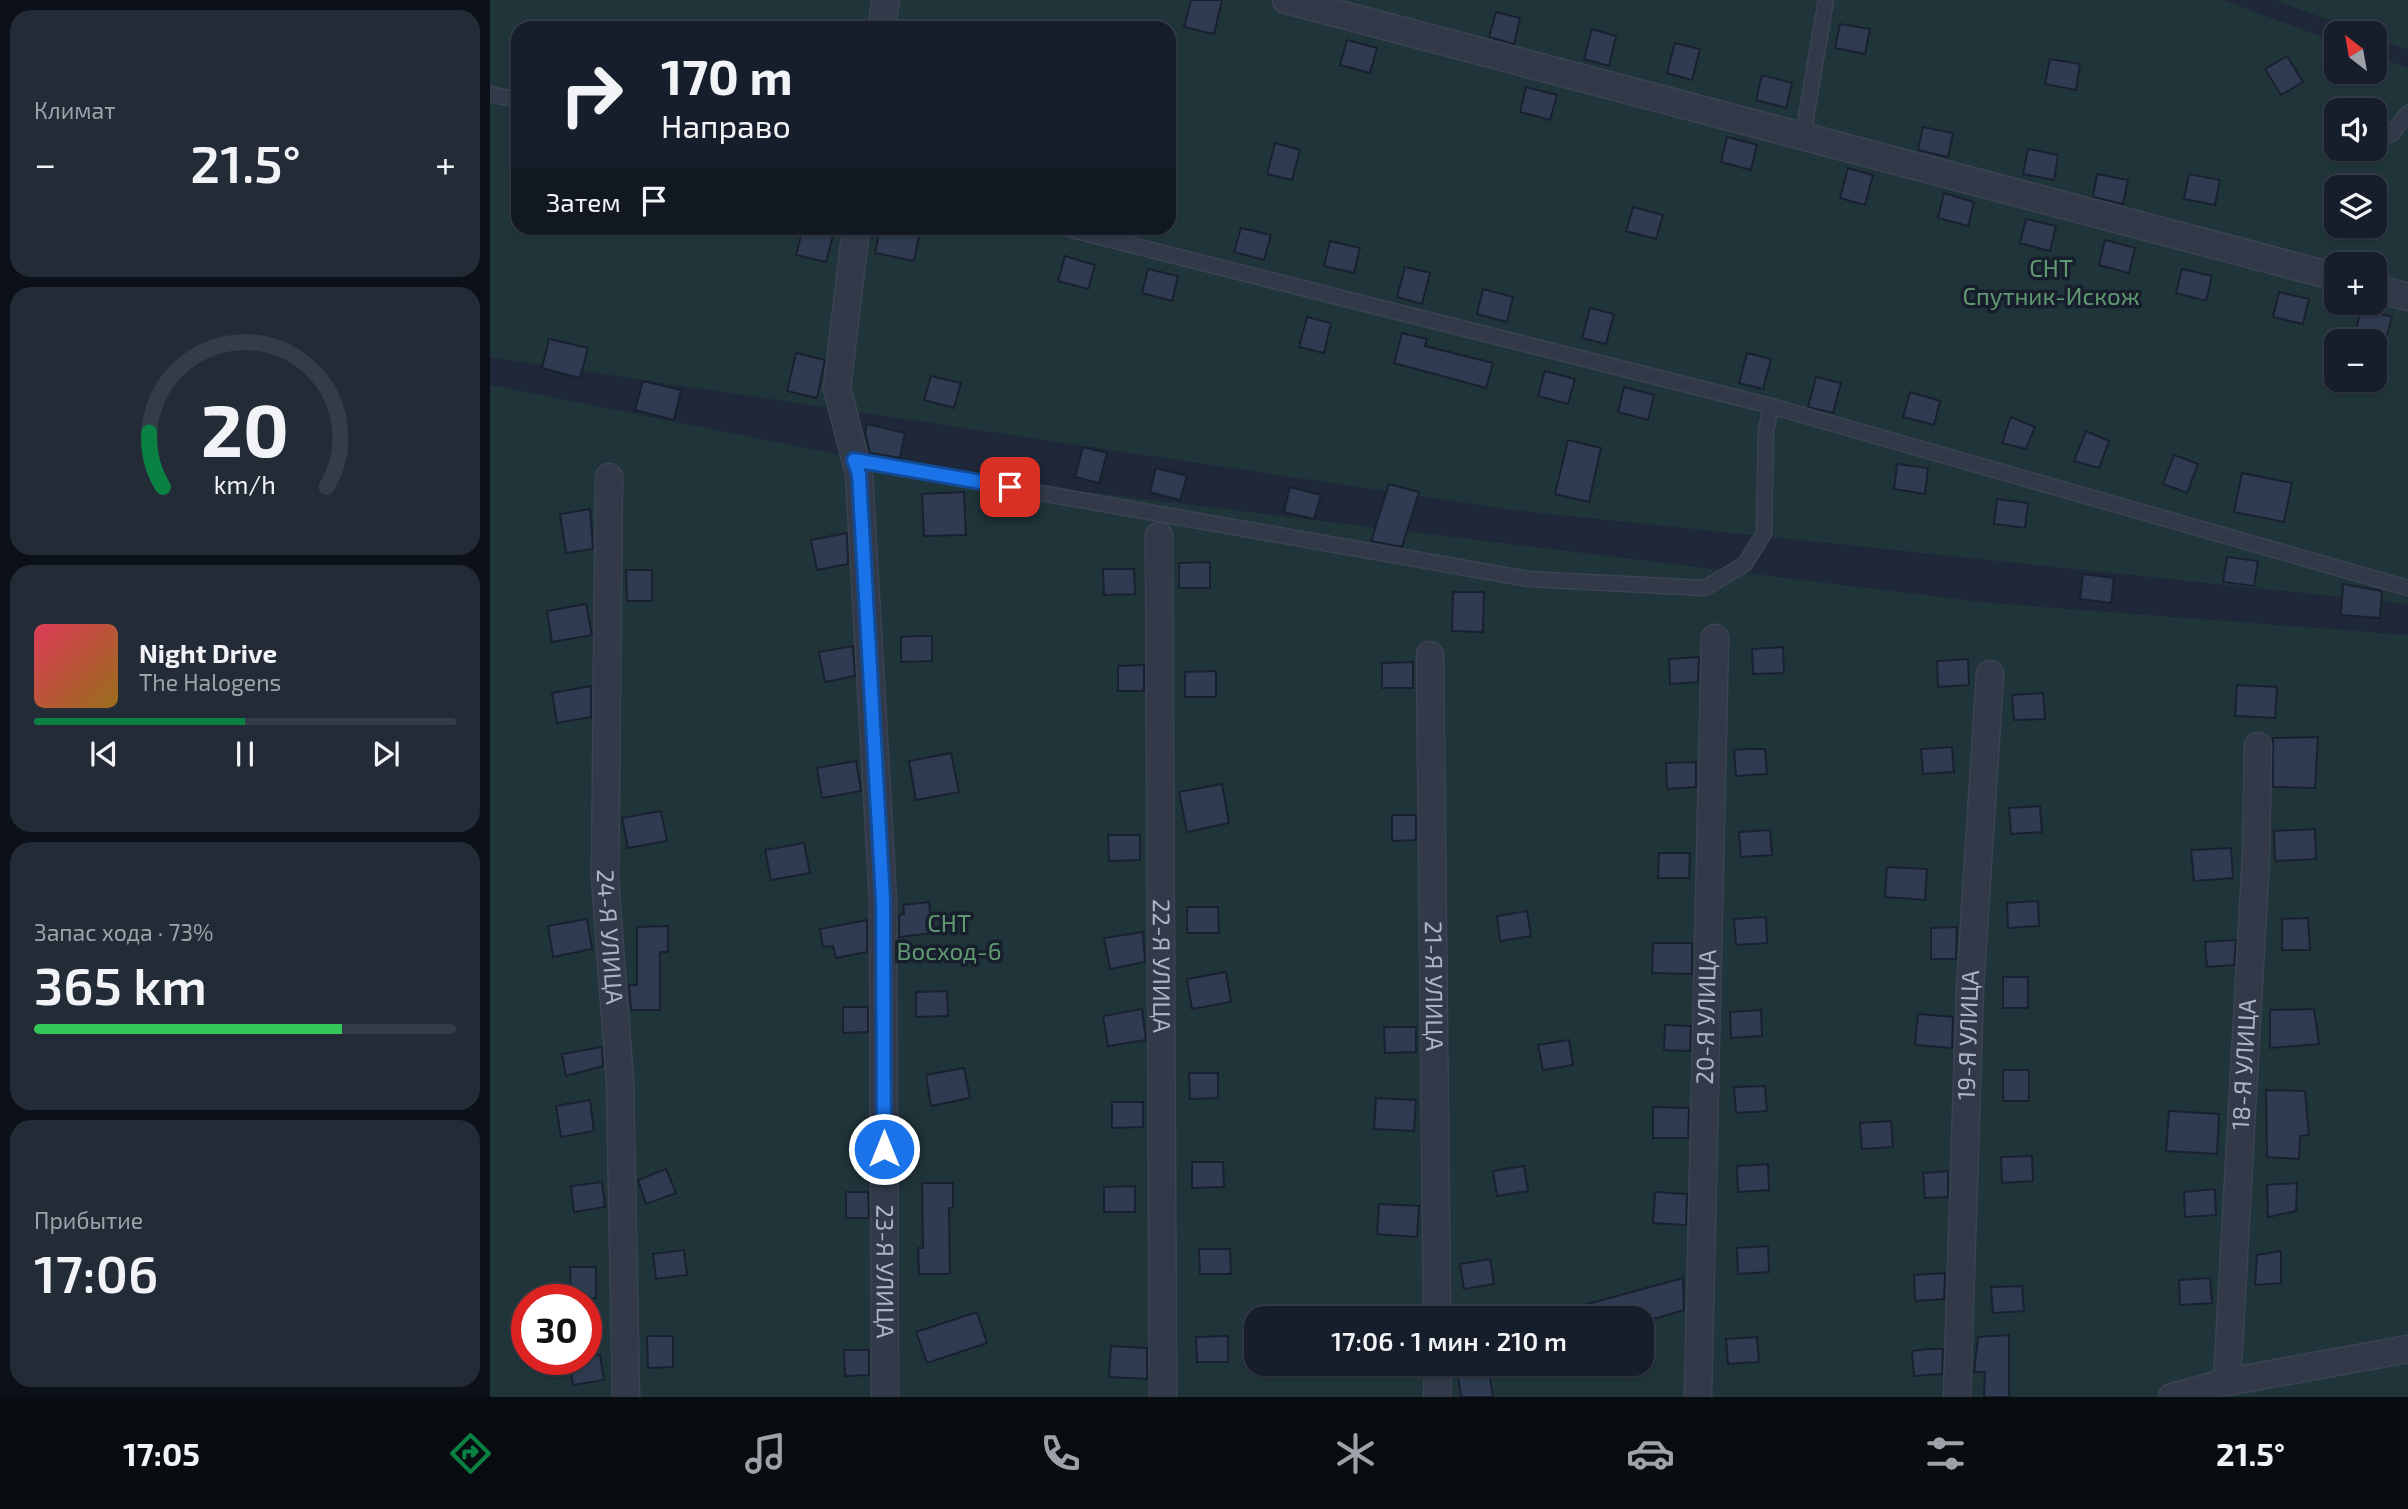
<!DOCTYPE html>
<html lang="ru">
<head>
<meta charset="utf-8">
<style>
  body { margin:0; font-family:"Exo 2",sans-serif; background:#232b37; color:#f1f3f6; height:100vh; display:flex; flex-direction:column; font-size:26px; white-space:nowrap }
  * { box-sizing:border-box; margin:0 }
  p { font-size:23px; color:#9ea2a9 }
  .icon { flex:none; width:38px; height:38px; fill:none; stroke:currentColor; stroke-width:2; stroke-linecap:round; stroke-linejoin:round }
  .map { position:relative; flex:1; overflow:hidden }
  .sheet { display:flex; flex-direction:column; gap:10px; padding:10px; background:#0c1018; width:490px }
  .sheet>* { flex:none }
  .guide { position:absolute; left:21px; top:21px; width:665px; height:214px; border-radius:21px; box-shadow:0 2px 5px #0004,0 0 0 2px #353c47; background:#161e2b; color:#f1f3f6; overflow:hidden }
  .needle { width:46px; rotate:329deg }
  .fabs { position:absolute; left:1834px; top:21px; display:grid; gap:14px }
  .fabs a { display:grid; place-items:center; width:63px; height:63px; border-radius:14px; background:#161e2b; box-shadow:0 2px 5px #0004,0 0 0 2px #353c47; font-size:35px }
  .speed { position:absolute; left:21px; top:1284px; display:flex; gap:14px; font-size:35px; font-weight:700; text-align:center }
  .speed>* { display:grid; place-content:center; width:91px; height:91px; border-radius:50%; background:#161e2b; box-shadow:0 2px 5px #0004,0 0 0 2px #353c47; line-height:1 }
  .speed .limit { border:10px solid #d22; background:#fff; color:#111 }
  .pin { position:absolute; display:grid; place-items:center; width:60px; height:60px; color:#fff; margin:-30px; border-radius:14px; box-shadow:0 4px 10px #0006 }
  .me { position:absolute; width:77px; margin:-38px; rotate:0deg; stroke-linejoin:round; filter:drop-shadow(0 0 5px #0008) }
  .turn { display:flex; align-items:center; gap:24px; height:147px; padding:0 35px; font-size:32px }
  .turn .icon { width:91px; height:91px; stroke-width:2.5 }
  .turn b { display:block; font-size:49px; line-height:60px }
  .then { display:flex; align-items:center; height:66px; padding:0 35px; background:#0003; gap:14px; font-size:26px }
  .big { font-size:52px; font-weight:600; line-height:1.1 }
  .sheet .card { flex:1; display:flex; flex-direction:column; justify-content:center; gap:10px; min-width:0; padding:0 24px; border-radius:21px; background:#232b37 }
  .sheet .dial { align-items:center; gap:0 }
  .dial svg { height:182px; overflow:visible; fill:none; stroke:#353c47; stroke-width:7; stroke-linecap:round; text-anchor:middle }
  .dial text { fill:#f1f3f6; stroke:none }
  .song { display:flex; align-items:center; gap:21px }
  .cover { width:84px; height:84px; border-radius:10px; background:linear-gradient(135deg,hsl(350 70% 55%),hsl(40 70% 35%)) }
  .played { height:7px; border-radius:4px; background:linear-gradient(90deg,#0b8043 50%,#353c47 50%) }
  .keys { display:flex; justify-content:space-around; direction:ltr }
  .heat { display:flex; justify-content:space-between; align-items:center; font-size:38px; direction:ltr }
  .charge { height:10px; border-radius:5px; background:linear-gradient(90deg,#34c759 73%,#353c47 0) }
  .trip { position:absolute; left:754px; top:1306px; width:410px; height:70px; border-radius:21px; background:#161e2b; box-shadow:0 2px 5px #0004,0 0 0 2px #353c47; font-weight:600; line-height:70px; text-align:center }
  .tab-bar { display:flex; height:112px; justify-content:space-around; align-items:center; background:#090c11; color:#9ea2a9 }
  .tab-bar .icon { width:49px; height:49px }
  .tab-bar .active { color:#0b8043 }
  .tab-bar b { font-size:32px; color:#f1f3f6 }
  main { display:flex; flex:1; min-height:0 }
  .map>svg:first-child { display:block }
  .green { fill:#20353a; fill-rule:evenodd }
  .building { fill:#2f3b50; stroke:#192130; stroke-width:2 }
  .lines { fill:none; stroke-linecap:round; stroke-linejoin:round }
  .service-casing { stroke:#3b4353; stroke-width:17 }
  .minor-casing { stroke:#3b4353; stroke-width:29 }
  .service { stroke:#323a49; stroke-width:14 }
  .minor { stroke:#323a49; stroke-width:26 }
  .route-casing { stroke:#114b97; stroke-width:18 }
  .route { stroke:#1a73e8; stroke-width:12 }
  .labels { text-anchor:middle; stroke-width:7; stroke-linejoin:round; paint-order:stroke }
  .park-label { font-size:24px; fill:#619871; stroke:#171f2d }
  .street-label { font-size:24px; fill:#acb4c6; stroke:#171f2d }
</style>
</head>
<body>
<main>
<section class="sheet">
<div class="card"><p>Климат</p>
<div class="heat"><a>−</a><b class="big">21.5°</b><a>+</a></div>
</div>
<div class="card dial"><svg viewBox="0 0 100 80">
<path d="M14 69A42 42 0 1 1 86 69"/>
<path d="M14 69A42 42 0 0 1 8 45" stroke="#0b8043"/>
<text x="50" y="56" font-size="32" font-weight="700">20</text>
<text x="50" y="72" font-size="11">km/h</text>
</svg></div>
<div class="card">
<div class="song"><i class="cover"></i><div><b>Night Drive</b><p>The Halogens</p></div></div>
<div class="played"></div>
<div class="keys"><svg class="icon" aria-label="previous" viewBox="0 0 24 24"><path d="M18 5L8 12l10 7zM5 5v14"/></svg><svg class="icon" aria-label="pause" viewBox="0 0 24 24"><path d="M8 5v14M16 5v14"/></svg><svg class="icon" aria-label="next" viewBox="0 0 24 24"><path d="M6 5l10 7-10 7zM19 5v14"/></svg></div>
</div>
<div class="card"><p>Запас хода · 73%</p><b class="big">365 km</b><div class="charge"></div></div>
<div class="card"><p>Прибытие</p><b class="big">17:06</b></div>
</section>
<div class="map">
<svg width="1918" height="1397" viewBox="0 0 1918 1397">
  <rect width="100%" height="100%" fill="#1e2839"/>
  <path class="green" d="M0,0H1733L1846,42V72H1885V56L1918,68V604L1023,510L0,357ZM28,28H679V228H28ZM1846,110H1885V149H1846ZM1846,187H1885V226H1846ZM1846,264H1885V303H1846ZM1846,341H1885V380H1846Z
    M1785,0H1918V50L1885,38V33H1873Z
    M0,385L441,473L1500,603L1918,635V1397H0ZM37,1300H96V1360H37ZM766,1318H1152V1363H766Z"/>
  <path class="building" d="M701,0H732L724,34L694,27Z
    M1006,12L1030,18L1024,44L999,37Z
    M1350,24L1380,29L1375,54L1345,48Z
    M1102,29L1126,36L1119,66L1094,59Z
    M857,40L887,48L880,73L850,65Z
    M1185,43L1210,49L1202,80L1177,73Z
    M1797,56L1813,82L1791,95L1775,69Z
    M1560,59L1590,64L1586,90L1555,84Z
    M1272,75L1302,83L1296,108L1266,100Z
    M1036,87L1067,95L1060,120L1030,112Z
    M1433,127L1463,133L1458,157L1428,150Z
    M1237,137L1267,145L1261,170L1231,162Z
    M785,143L810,150L802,180L777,174Z
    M1538,149L1568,155L1564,180L1533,174Z
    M1358,168L1383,175L1375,205L1350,198Z
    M1607,174L1638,180L1633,204L1603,197Z
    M1699,174L1730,180L1725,205L1694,199Z
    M1454,193L1484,202L1478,226L1448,218Z
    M1143,207L1173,215L1166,239L1136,231Z
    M1536,219L1566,226L1560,251L1530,243Z
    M313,228H345L336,262L306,255Z
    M390,228L430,230L424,261L385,253Z
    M751,228L781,235L774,260L744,252Z
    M1615,240L1645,248L1639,273L1609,265Z
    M840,241L870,248L864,273L834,266Z
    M575,256L605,265L598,289L568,281Z
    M915,267L940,273L932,304L907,297Z
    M658,269L688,276L682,301L652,293Z
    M1692,269L1722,276L1716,301L1686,293Z
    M993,289L1023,297L1017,322L987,314Z
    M1789,292L1819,299L1813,324L1783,317Z
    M1100,308L1124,314L1116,344L1092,338Z
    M1871,309L1902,317L1895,342L1865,334Z
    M817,317L841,323L834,353L809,347Z
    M912,333L937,339L935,346L1003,363L996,388L904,363Z
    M59,339L98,348L90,378L52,368Z
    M306,353L335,360L327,398L297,391Z
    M1257,353L1281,359L1273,389L1249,383Z
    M1055,371L1085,379L1078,404L1048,396Z
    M441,376L471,383L464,408L434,400Z
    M1326,377L1351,383L1343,413L1318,407Z
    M153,381L191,390L184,420L145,410Z
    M1134,387L1164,395L1158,420L1128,412Z
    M1420,392L1450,401L1444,425L1413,417Z
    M1521,417L1545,427L1536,449L1512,443Z
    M377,424L415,433L410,458L380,453L375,433Z
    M1596,431L1619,441L1609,468L1584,461Z
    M1078,440L1111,448L1099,502L1065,494Z
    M593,447L617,453L609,483L585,477Z
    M1684,455L1708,464L1697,493L1673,484Z
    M1407,464L1438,468L1435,494L1404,489Z
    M666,468L697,476L690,500L660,492Z
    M1752,473L1802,483L1794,522L1744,512Z
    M899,484L929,492L912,547L881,541Z
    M800,487L831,495L824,519L794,512Z
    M474,492L476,535L434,536L432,494Z
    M1507,499L1538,503L1535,528L1504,524Z
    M100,509L103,549L76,553L70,514Z
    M357,533L358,564L327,570L321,540Z
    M1737,557L1768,561L1764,586L1733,582Z
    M720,562V588H689V563Z
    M613,569H644L645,594L614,595Z
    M136,570H162V601H137Z
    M1593,574L1624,578L1621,603L1590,599Z
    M1853,584L1892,591L1890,618L1851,615Z
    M963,592H994L993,632L962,631Z
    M96,604L102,635L62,642L57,611Z
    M426,636H442V661L411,662V637Z
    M363,646L365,676L335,682L329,652Z
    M1293,647L1294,673L1263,674L1262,649Z
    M1209,657L1208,682L1180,684L1179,659Z
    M1478,659L1479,685L1448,687L1447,661Z
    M923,662V688H892V663Z
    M654,665V691H628V666Z
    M726,671V697H695V672Z
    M1747,685L1787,687L1785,718L1745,716Z
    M101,686V717L67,723L62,693Z
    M1553,693L1555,719L1524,720L1522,695Z
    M1828,737L1825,788L1783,787V738Z
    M1462,747L1464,772L1433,774L1431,749Z
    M1260,749H1275L1277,774L1246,776L1244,750Z
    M461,753L469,792L426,800L419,761Z
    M366,761L371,791L332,798L327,768Z
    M1206,762V787L1177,789L1176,763Z
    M732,784L739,823L697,832L689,792Z
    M1550,806L1552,832L1521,834L1519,808Z
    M171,811L177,841L138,848L132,818Z
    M902,815H926V840L902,841Z
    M1825,829L1826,859L1785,861L1784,831Z
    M1280,830L1282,855L1251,857L1249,832Z
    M618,835H650V860L619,861Z
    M314,843L320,873L281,880L275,850Z
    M1741,848L1743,878L1704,881L1701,850Z
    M1169,853H1200L1199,878H1168Z
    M1397,867L1437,869L1435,900L1395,897Z
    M1548,901L1549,926L1518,928L1517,903Z
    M439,902L442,933L409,937V915L414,914L413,905Z
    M697,907H728L729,933H697Z
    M1037,911L1041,936L1010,941L1007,916Z
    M1276,917L1277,943L1246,945L1244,919Z
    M1818,918L1820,950H1792V919Z
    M97,919L102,949L63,957L58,926Z
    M377,920V952L346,958L343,946L333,947L330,929Z
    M178,926V952H170V1010H141L139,985H147V927Z
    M1467,927L1466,959H1441V928Z
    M653,932L655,962L620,969L614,938Z
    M1746,940L1744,965L1717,967L1715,942Z
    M1163,943H1202V974L1162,973Z
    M736,972L741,1002L702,1009L697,979Z
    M1513,977H1538V1008H1513Z
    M457,991L458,1016L426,1017V992Z
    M353,1007H378V1032L353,1033Z
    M652,1009L656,1040L618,1046L613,1016Z
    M1824,1009L1829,1044L1780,1048V1010Z
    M1271,1010L1272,1036L1241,1038L1240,1012Z
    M1428,1014L1463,1017L1462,1048L1425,1045Z
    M1175,1025L1201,1026L1200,1051L1174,1050Z
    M894,1027H926V1052L895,1053Z
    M1079,1040L1083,1065L1053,1070L1048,1045Z
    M112,1047L113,1066L76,1076L72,1054Z
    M474,1068L480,1098L441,1106L436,1075Z
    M1513,1070H1539V1101H1513Z
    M699,1073H728V1098L700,1099Z
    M1275,1086L1277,1111L1246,1113L1244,1087Z
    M1776,1090L1815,1091L1819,1135L1810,1136L1809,1159L1777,1157Z
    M886,1098L926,1100L924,1131L884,1129Z
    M100,1100L104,1131L71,1137L66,1106Z
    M622,1102H653V1127L622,1128Z
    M1163,1107L1199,1108L1198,1138H1163Z
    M1679,1111L1729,1114L1727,1154L1676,1151Z
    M1401,1121L1403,1147L1372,1149L1370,1123Z
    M1542,1156L1543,1181L1512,1183L1511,1157Z
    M702,1162H733L734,1187L702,1188Z
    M1278,1164L1279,1190L1248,1192L1247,1166Z
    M1034,1166L1038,1191L1007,1196L1003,1171Z
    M176,1169L186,1193L156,1204L148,1180Z
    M1458,1171V1197L1435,1198L1433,1173Z
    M112,1182L115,1207L84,1212L81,1186Z
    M432,1183H463V1208H459L460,1274H429L428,1248H433Z
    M1807,1183L1806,1211L1778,1217L1777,1185Z
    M645,1186V1212H614V1187Z
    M1725,1189L1726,1215L1695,1217L1694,1192Z
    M356,1192H378L379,1218H356Z
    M1165,1192L1197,1194L1196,1225L1163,1223Z
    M889,1204L929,1206L927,1237L887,1234Z
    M1278,1246L1279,1272L1248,1274L1247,1248Z
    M709,1249H740L741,1274H710Z
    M194,1250L197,1275L166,1279L163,1254Z
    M1791,1251V1283L1765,1285L1767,1255Z
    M1000,1259L1004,1284L974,1289L970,1264Z
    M80,1267H106V1298L81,1299Z
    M1455,1273L1454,1299L1425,1301L1424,1275Z
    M1193,1278L1194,1310L1167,1318H1069L1068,1312Z
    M1720,1278L1722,1303L1690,1305L1689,1280Z
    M1532,1286L1534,1311L1503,1313L1501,1287Z
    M487,1312L497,1343L437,1363L426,1332Z
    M1519,1335V1397H1494L1495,1372H1484L1488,1337Z
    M157,1336H183V1367L158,1368Z
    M738,1336V1362H707L706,1337Z
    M1267,1337L1269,1362L1238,1364L1236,1339Z
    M621,1346L657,1348V1379L619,1377Z
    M1438,1349H1453L1452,1374L1424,1376L1422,1351Z
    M354,1350H379V1375L355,1376Z
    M110,1355L114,1380L83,1385L79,1360H96V1357Z
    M999,1372L1003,1397H971L968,1377Z"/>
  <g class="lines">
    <g class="service-casing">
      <path id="service" d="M0,94L28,100
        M1313,135L1336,0
        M1901,135L1918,113
        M574,228L1281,406L1918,588
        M364,460L1038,579L1215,588L1255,564L1274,533L1276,431L1281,406"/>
    </g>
    <g class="minor-casing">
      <g id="minor">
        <path d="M796,0L1846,277"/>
        <path d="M391,28L396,0"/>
        <path id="s1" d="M366,228L347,388L369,474L393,900L395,1397"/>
        <path d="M1885,288L1918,297"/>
        <path id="s2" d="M119,477L115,879L130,1082L136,1397"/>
        <path id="s3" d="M669,536L673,1397"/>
        <path id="s4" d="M940,655L947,1318"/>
        <path id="s5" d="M1737,1382L1766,856L1768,746"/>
        <path d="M947,1397L948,1363"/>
        <path id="s6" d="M1208,1397L1225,638"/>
        <path id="s7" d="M1467,1397L1480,989L1500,674"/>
        <path d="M1682,1397L1737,1382L1918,1349"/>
      </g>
    </g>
    <use href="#service" class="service"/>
    <use href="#minor" class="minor"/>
  </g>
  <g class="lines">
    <g class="route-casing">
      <path id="route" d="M394,1149L393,900L369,474L364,460L520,487"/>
    </g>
    <use href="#route" class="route"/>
  </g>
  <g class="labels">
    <g class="park-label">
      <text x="1561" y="277">СНТ<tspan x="1561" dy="28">Спутник-Искож</tspan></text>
      <text x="459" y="932">СНТ<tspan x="459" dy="28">Восход-6</tspan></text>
    </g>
    <g class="street-label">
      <text dy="8" stroke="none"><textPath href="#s2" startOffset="460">24-Я УЛИЦА</textPath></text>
      <text dy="8" stroke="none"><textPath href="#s3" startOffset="430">22-Я УЛИЦА</textPath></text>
      <text dy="8" stroke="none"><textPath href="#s4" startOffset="331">21-Я УЛИЦА</textPath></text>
      <text dy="8" stroke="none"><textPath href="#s6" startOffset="380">20-Я УЛИЦА</textPath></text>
      <text dy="8" stroke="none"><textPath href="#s7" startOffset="362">19-Я УЛИЦА</textPath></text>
      <text dy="8" stroke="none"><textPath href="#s5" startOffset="318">18-Я УЛИЦА</textPath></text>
      <text dy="8" stroke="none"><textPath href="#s1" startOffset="1048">23-Я УЛИЦА</textPath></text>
    </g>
  </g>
</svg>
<div class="fabs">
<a><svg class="needle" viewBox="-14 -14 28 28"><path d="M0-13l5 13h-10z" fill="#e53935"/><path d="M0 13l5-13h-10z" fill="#9ea2a9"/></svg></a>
<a><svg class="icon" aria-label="sound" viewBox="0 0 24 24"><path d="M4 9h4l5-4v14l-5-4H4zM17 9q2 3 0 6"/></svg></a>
<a><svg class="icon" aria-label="layers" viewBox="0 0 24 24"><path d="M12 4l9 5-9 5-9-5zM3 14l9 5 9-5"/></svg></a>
<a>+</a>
<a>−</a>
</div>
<div class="speed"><div class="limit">30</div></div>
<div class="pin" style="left:520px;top:487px;background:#d93025"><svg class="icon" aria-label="arrive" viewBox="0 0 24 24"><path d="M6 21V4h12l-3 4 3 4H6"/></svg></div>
<svg class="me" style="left:394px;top:1149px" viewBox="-20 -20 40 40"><circle r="17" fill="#1a73e8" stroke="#fff" stroke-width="3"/><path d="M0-11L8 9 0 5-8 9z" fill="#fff"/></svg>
<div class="trip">17:06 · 1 мин · 210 m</div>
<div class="guide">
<div class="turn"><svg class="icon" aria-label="right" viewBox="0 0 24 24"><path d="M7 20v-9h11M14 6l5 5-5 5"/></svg><div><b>170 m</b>Направо</div></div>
<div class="then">Затем<svg class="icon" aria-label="arrive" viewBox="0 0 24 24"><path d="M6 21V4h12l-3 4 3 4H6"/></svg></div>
</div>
</div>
</main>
<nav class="tab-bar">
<b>17:05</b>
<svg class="icon active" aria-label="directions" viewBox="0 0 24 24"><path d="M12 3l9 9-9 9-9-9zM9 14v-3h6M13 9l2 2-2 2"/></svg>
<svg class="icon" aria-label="music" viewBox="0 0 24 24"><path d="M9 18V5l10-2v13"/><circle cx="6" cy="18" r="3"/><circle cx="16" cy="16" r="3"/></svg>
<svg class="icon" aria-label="phone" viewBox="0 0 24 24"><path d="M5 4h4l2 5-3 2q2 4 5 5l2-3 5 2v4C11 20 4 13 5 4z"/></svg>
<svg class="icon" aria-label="climate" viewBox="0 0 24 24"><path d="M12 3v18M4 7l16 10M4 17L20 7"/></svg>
<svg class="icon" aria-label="car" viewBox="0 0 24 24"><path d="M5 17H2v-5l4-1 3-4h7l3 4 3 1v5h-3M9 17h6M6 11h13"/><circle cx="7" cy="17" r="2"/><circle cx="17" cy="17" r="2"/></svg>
<svg class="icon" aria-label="filters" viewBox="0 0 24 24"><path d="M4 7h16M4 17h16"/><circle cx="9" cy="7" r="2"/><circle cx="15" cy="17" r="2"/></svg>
<b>21.5°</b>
</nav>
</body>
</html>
